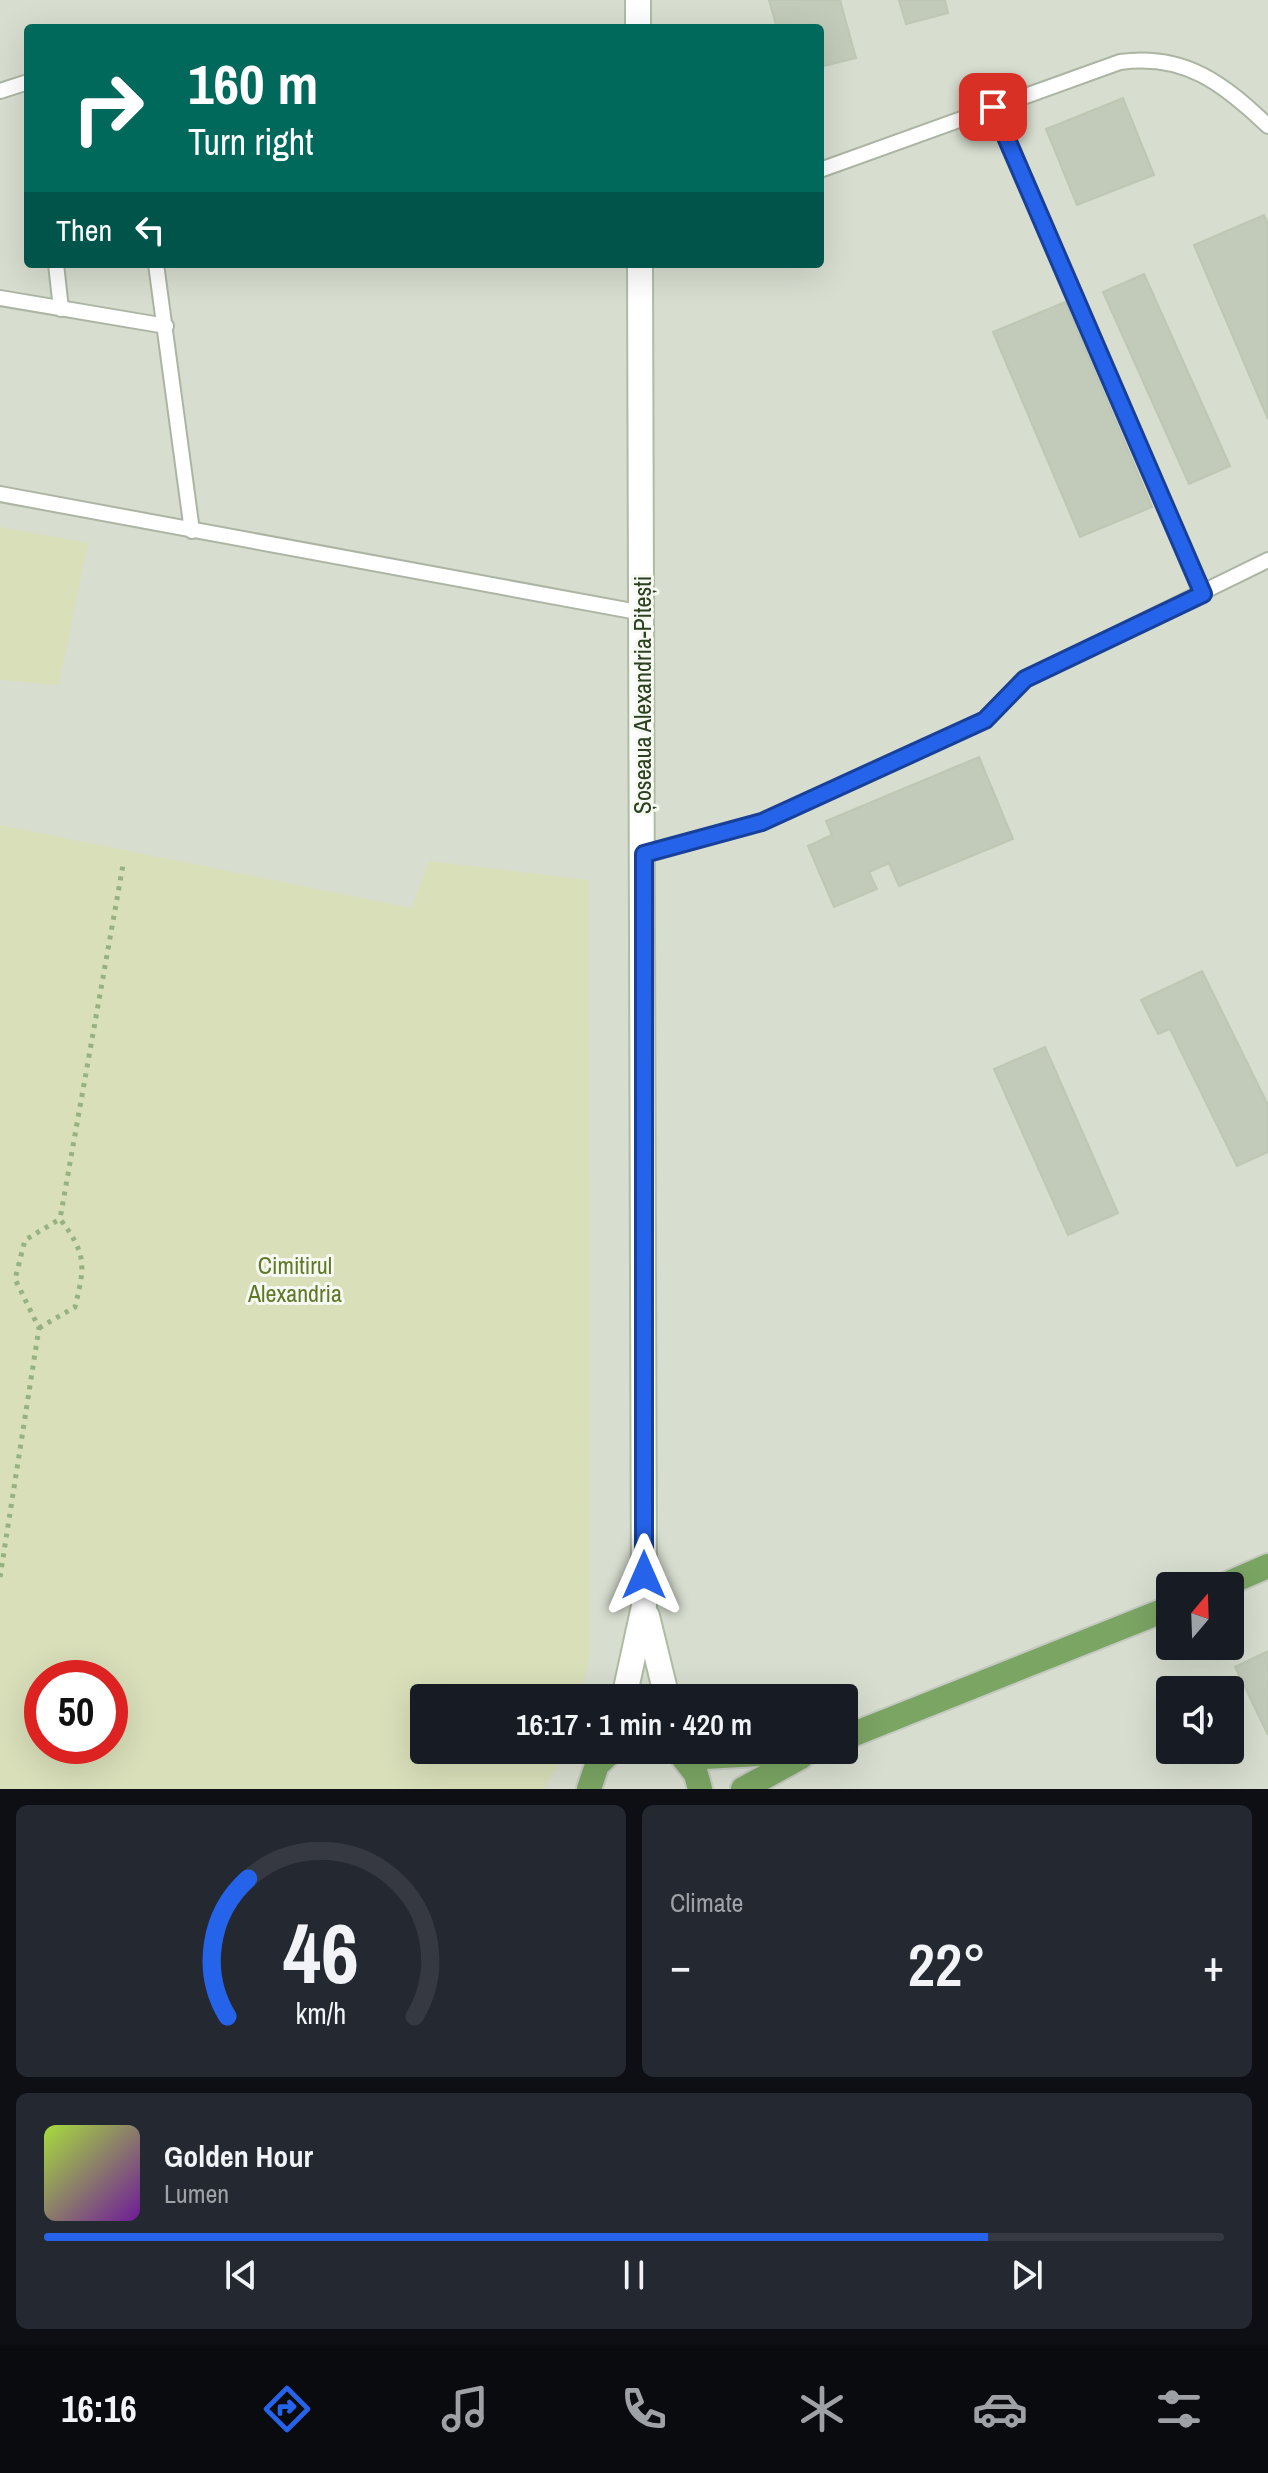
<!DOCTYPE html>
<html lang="en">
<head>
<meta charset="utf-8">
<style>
  body { margin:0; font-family:"Archivo Narrow",sans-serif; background:#242831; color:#f1f3f6; height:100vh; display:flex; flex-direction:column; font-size:30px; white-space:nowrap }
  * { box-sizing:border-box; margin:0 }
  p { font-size:26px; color:#9ea1a6 }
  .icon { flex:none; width:44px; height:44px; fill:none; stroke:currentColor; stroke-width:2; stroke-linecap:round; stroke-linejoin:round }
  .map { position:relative; height:1789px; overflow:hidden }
  .drawer { display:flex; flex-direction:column; gap:16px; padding:16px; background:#0d0f14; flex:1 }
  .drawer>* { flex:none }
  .hud { position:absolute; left:24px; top:24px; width:800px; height:244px; border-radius:8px; box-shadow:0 8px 32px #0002; background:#00695c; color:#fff; overflow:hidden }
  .needle { width:52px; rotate:19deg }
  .tools { position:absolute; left:1156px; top:1572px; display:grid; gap:16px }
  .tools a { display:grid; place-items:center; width:88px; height:88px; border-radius:8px; background:#171b24; box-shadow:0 8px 32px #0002; font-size:40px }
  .speed { position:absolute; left:24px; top:1660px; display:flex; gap:16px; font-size:40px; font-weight:700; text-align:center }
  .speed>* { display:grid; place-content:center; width:104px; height:104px; border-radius:50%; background:#171b24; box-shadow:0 8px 32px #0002; line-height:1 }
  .speed .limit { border:12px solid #d22; background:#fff; color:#111 }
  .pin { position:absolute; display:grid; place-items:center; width:68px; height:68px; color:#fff; margin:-34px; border-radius:16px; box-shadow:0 4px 12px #0006 }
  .me { position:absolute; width:88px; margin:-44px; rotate:0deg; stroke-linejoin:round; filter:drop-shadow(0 0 6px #0008) }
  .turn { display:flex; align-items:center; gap:28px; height:168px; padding:0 32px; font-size:36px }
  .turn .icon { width:104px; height:104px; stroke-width:2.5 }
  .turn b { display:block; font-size:56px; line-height:68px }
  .then { display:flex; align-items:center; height:76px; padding:0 32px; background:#0003; gap:16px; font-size:30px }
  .big { font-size:60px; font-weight:600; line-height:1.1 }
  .drawer .tile { flex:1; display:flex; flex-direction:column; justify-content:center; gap:12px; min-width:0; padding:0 28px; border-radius:12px; background:#242831 }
  .drawer .dial { align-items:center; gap:0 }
  .dial svg { height:208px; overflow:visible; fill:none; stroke:#363941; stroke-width:7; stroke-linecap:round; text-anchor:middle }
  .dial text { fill:#f1f3f6; stroke:none }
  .song { display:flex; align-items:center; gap:24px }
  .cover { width:96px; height:96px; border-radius:12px; background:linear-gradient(135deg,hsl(80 70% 55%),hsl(280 70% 35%)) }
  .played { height:8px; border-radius:4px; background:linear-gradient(90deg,#2563eb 80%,#363941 80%) }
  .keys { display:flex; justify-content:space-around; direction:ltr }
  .heat { display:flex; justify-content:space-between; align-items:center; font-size:44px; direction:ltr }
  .drawer .tiles { flex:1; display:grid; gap:16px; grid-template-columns:1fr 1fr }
  .tile:last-child { grid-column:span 2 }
  .trip { position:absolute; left:410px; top:1684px; width:448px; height:80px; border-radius:8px; background:#171b24; box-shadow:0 8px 32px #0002; font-weight:600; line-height:80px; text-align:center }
  .tabs { display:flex; height:128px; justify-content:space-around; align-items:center; background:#090b0e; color:#9ea1a6 }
  .tabs .icon { width:56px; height:56px }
  .tabs .selected { color:#2563eb }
  .tabs b { font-size:36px; color:#f1f3f6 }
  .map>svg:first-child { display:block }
  .built { fill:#d7ddcf; fill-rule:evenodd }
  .green { fill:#d9dfb9; fill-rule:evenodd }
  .building { fill:#c2cbb9; stroke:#bdc7b3; stroke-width:2 }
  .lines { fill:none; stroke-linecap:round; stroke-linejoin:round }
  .lane-casing { stroke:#acb5a3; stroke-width:18 }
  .secondary-casing { stroke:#aebca2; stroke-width:28 }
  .primary-casing { stroke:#c4c9c1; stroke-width:28 }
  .path { stroke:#95b280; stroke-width:5; stroke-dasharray:4 6; stroke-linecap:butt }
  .lane { stroke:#fff; stroke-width:14 }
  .secondary { stroke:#fff; stroke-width:24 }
  .primary { stroke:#7ba563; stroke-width:24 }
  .route-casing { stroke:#184099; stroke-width:20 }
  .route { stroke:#2563eb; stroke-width:14 }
  .labels { text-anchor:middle; stroke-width:6; stroke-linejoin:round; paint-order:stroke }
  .street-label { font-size:24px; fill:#2c3f20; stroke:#f6f9f2 }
  .park-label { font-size:24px; fill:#617828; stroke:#f6f9f2 }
</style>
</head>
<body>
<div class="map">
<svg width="1268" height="1789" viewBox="0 0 1268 1789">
  <rect width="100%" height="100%" fill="#e8ede1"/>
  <path class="built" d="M0,0H1268V1789H0ZM28,28H820V264H28ZM1170,1586H1230V1646H1170ZM42,1678H110V1746H42ZM1170,1690H1230V1750H1170ZM424,1698H844V1750H424Z"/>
  <path class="green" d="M0,527L88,543L59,685L0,680Z
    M0,825L412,908L429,861L589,880L590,1652L581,1698H424V1750H566L544,1789H0ZM42,1678H110V1746H42Z"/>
  <path class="building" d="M769,0H840L856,58L820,67V28H777Z
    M899,0H945L948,13L906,24Z
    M1123,98L1154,175L1077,205L1046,129Z
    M1264,215L1268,224V419L1194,245Z
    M1144,274L1230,466L1189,484L1103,292Z
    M1065,302L1152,507L1080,537L993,332Z
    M979,757L1013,839L899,886L889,863L869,872L877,889L834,907L808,846L832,835L826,821Z
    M1202,971L1268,1105V1152L1237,1166L1170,1029L1158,1034L1141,1000Z
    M1045,1047L1118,1213L1068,1235L994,1069Z
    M1268,1651V1735L1235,1667Z"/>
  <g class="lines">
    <g class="lane-casing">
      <path id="lane" d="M0,91L28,82
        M993,107L1203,594
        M820,170L1120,62C1184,53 1223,83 1268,126
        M56,264L61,309
        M156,264L192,531
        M0,298L166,326
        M0,494L643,613
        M644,854L762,822L985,720L1025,679L1268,560"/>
    </g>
    <g class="secondary-casing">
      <path id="secondary" d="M638,0V28
        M647,1616L667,1698
        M624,1698L644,1606L640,264"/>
    </g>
    <g class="primary-casing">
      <path id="primary" d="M1222,1586L1268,1566
        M844,1738L1170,1608
        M678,1751L696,1774L700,1789
        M686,1758L811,1751
        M589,1789L597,1765L613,1750
        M743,1789L801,1757"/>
    </g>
    <path class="path" d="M39,1328L75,1307C85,1266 87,1254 60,1219L123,865
      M0,1577L39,1328L15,1279L25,1240L60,1219"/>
    <use href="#lane" class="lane"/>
    <use href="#secondary" class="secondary"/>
    <use href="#primary" class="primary"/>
  </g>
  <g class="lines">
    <g class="route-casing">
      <path id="route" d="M644,1575V854L762,822L985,720L1025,679L1203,594L993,107"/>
    </g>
    <use href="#route" class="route"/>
  </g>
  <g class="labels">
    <g class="street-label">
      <text transform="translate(643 695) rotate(-90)" y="8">Șoseaua Alexandria-Pitești</text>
    </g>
    <g class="park-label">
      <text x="295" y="1274">Cimitirul<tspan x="295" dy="28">Alexandria</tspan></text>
    </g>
  </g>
</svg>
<div class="tools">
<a><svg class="needle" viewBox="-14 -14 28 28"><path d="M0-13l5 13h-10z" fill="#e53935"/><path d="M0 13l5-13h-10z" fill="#9ea1a6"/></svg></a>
<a><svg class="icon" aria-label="sound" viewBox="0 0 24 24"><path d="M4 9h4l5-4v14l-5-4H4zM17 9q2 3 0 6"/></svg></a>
</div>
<div class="speed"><div class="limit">50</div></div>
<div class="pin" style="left:993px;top:107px;background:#d93025"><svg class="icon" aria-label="arrive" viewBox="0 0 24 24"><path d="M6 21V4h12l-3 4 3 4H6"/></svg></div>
<svg class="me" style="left:644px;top:1575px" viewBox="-20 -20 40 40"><path d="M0-17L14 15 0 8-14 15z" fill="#2563eb" stroke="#fff" stroke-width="4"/></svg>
<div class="trip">16:17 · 1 min · 420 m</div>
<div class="hud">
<div class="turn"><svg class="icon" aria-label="right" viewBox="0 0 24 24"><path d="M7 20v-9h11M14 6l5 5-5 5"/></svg><div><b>160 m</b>Turn right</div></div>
<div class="then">Then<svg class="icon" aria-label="left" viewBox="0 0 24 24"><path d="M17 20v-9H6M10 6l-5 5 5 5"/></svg></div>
</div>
</div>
<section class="drawer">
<div class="tiles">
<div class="tile dial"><svg viewBox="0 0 100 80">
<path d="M14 69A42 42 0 1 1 86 69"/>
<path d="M14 69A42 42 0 0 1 22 16" stroke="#2563eb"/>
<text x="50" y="56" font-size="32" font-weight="700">46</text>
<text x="50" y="72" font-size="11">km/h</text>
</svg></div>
<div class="tile"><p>Climate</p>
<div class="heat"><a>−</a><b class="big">22°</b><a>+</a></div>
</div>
<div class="tile">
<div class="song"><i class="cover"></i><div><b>Golden Hour</b><p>Lumen</p></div></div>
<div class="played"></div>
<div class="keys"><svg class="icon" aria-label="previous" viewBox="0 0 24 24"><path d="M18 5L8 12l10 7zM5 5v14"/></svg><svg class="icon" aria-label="pause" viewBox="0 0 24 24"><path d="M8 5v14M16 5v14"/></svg><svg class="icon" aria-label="next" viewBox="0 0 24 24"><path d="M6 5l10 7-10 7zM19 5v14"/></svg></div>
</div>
</div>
</section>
<nav class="tabs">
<b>16:16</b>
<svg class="icon selected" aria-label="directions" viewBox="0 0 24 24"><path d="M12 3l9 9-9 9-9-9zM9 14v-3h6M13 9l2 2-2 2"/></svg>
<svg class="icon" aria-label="music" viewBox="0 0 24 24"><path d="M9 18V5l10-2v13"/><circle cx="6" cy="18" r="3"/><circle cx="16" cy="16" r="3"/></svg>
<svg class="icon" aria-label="phone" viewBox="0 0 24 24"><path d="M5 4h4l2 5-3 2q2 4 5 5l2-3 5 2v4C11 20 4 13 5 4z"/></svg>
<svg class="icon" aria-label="climate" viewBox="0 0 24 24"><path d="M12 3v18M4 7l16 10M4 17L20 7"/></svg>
<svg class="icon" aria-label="car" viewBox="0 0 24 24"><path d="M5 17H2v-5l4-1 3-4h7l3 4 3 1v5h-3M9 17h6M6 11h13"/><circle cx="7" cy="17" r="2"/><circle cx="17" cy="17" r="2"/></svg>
<svg class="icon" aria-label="filters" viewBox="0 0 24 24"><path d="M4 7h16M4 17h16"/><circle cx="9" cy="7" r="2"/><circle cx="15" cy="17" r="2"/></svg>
</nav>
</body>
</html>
